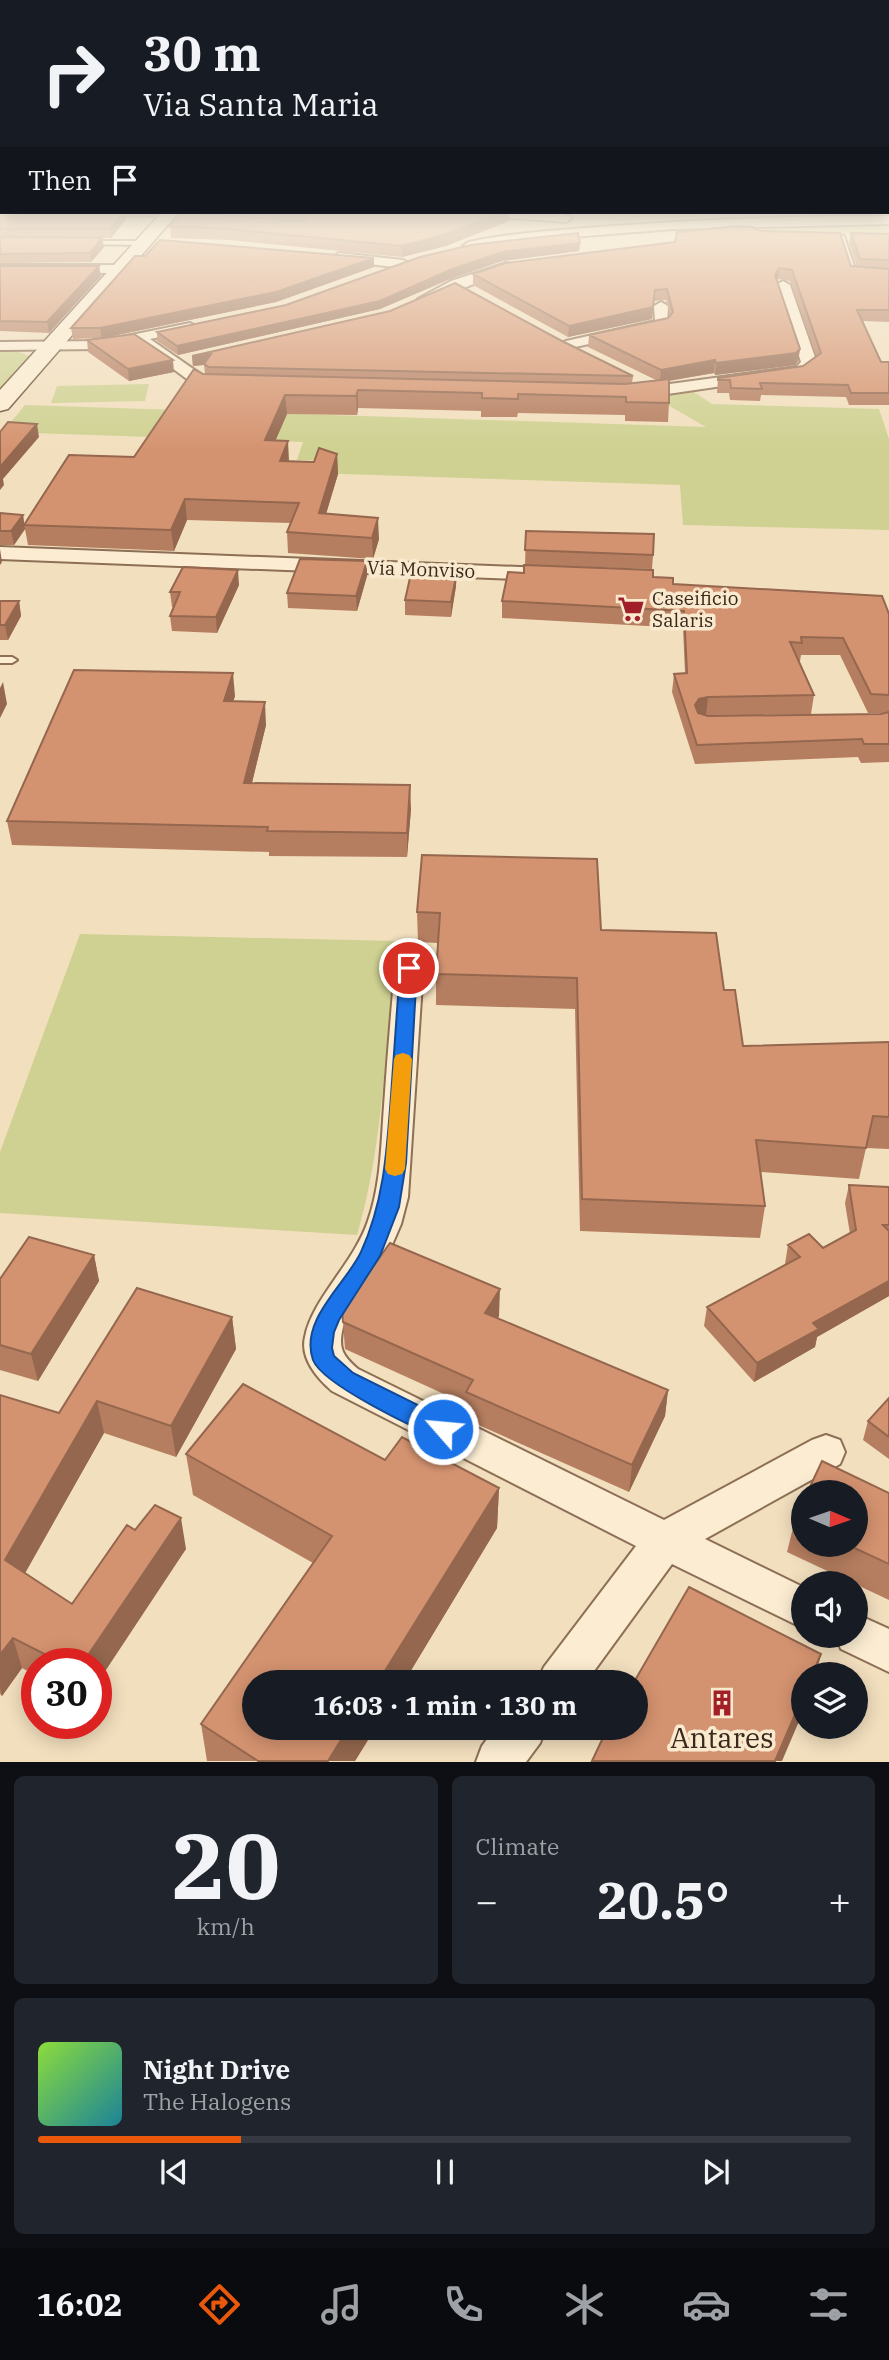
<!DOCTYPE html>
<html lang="en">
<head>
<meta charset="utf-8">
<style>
  body { margin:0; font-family:"IBM Plex Serif",serif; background:#20242c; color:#f1f3f6; height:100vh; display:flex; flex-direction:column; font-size:26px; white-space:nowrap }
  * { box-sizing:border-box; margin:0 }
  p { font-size:23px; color:#9ea1a6 }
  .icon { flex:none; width:38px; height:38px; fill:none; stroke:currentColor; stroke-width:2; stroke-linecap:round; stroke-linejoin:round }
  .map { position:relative; height:1762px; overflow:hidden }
  .panel { display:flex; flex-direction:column; gap:14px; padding:14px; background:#0d0f14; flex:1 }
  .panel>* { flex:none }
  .guide { position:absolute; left:0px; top:0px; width:889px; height:214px; box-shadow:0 4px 18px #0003; background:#171b24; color:#f1f3f6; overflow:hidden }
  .needle { width:46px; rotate:92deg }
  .tools { position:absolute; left:791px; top:1480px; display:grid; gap:14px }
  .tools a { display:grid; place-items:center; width:77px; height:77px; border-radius:50%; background:#171b24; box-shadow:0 4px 18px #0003; font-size:35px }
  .speed { position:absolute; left:21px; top:1648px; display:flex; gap:14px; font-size:35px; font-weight:700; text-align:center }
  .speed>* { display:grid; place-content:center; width:91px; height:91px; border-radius:50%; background:#171b24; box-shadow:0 4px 18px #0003; line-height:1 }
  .speed .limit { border:10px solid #d22; background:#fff; color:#111 }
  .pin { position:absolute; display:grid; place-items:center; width:60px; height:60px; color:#fff; margin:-30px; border:4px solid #fff; border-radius:50%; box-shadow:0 2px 7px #0007 }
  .me { position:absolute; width:77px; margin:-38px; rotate:297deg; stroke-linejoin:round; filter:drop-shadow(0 0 5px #0008) }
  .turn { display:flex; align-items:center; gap:24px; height:147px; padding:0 28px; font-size:32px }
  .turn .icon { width:91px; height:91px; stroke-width:2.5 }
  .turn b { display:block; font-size:49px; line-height:60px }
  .then { display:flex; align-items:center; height:66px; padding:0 28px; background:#0003; gap:14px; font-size:26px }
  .big { font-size:52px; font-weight:700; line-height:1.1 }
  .panel .widget { flex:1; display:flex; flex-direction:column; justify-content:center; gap:10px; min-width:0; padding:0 24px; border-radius:10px; background:#20242c }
  .panel .dial { align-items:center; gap:0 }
  .dial b { font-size:91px; line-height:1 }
  .song { display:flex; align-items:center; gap:21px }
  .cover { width:84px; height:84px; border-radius:10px; background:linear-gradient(135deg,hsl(90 70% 55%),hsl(190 70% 35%)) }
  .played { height:7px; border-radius:4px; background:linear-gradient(90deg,#ea580c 25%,#363941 25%) }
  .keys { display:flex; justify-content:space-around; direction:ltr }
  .heat { display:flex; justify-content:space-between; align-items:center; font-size:38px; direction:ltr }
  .panel .tiles { flex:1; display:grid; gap:14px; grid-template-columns:1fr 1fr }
  .widget:last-child { grid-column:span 2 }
  .trip { position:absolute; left:242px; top:1670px; width:406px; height:70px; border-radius:35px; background:#171b24; box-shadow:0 4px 18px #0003; font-weight:700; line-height:70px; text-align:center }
  .tabs { display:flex; height:112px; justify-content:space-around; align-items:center; background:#090b0e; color:#9ea1a6 }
  .tabs .icon { width:49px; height:49px }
  .tabs .on { color:#ea580c }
  .tabs b { font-size:32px; color:#f1f3f6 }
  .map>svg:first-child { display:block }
  .green { fill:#ced191 }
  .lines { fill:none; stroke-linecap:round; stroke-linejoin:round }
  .service-casing { stroke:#8d6f55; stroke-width:4 }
  .minor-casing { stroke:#8d6f55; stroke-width:4 }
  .secondary-casing { stroke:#6e5038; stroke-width:3 }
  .service { fill:#fcedd2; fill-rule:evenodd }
  .minor { fill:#fcedd2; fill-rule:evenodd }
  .secondary { fill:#fcedd2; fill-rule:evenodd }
  .wall { fill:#b67e60; fill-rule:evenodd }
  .shaded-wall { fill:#94674e }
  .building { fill:#d49370; stroke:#94674e; stroke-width:2 }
  .route { fill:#1a73e8; stroke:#114b97; stroke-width:2 }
  .slow { fill:#f59e0b }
  .labels { text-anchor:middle; stroke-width:7; stroke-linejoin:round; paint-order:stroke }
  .far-street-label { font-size:19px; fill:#3a281b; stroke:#f9eacf }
  .far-poi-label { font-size:19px; fill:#3a281b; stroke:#f9eacf; text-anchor:start }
  .near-poi-label { font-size:28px; fill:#3a281b; stroke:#f9eacf }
</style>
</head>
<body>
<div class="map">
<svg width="889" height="1762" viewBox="0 0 889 1762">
  <rect width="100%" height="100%" fill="#f2dfbe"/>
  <path class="green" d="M594,212H695L701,217L605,222Z
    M889,223V235L716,228Z
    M0,351H16L30,356L0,389Z
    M149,384L145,401L51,403L57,386Z
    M691,390L712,404L879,409L889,439V530L683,525L680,485L313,473L318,460H297L303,442L3,432L25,405L706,427L654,397Z
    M80,934L396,941C386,1035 384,1145 357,1235L0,1213V1152Z"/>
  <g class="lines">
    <g class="service-casing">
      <path id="service" d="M839,235L844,236L856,272L889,273V277L851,275Z
        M87,241H142L145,243L142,245L85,244Z
        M0,657H12L17,660L12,663H0Z"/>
    </g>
    <g class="minor-casing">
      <path id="minor" d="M476,212C496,211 557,207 572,218L566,222L482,216Z
        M889,216V224L673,229L535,240L469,250L463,246L469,242C516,232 564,230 612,226C704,219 796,216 889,216Z
        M339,253L403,260L410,264L403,268L334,260L333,257Z
        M506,263L511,264V270C497,275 427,303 420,302L418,299L451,281Z
        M0,265H119L126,269L119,273H0Z
        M783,281L790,285L817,363L806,374L633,399L627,397L625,394L633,389L796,367L801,362L776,285Z
        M661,302L668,306L667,327L566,349L559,345L566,341L655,321L654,306Z
        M190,323L197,327L195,330L150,339L209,380L230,382L232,385L230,388H199L137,342L102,349L0,350V342L102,341Z
        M0,547L544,568L551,570L554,574L551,578L544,580L0,559Z
        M409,959L419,962L423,968L408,1197L401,1224L388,1254L343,1327C338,1348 342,1355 358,1369L664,1520L812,1440L826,1435L840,1440L845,1452L840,1464L705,1539L803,1587V1628L672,1564L586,1682H537L544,1667L636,1546L332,1391C317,1378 300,1358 305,1337C312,1299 354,1263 368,1221C381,1184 381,1145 384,1106C387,1060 391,1014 395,968L399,962Z
        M856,1614L889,1629V1672L841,1649L836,1636H856Z
        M496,1727H546L540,1743L526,1762H476L482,1746Z"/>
    </g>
    <g class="secondary-casing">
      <path id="secondary" d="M162,212H179L8,409L0,411V390Z"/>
    </g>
    <use href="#service" class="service"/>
    <use href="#minor" class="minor"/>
    <use href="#secondary" class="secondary"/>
  </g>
  <path class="wall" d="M0,204L2,212H160L153,218H127L111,238H102L104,247L91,262L0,263Z
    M199,212H509V221L446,246L402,257L229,240L171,238L170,226L300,221L302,220Z
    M760,231L851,266L857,267L849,243L851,233L889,234V322L863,321L881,362H889V405H849L846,397L761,395L760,401L730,400L729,393H717L718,378L803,366L816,356L790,281L778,279L777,281L800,349L798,361L795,365L715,375L714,373L669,381V403L668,422L625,421V415L518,413L517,417H481V411L358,408L357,415L287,414L275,441L289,461L314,462L337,454L338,474L326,514L379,539L373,559L288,553L287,532L291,523L187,520L174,551L28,545L25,529L14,545H0V513L23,515L24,524L134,457L203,374H205L204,365L193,366L192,356L560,340L633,376L632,383L656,380L588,347L589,335L668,318L670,316L666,300L654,301L652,319L568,337L473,285V274Z
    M580,243L579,251L502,261L450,279L380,309L178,355L157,341V332Z
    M0,266L101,276L49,333L0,331Z
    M374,267L276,302L108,337L174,372L129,381L88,352L87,340L97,338L73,339L71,328Z
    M526,531L653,555L652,569L525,565Z
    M367,576L357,611L288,608L287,593Z
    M653,577L673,584L889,614V762L861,763L858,757L695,764L672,692L674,674L685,673L683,628L502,618V601ZM801,655H840L868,713H886L881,714L706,715L811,714L814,695L798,661H800Z
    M239,585L217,633L172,631L170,616L174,607H172L170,592Z
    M456,586L451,617L405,615V600Z
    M0,601H19L21,616L8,640H0Z
    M235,696L233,702L266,725L252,783L411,809L407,857L269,856V852L12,845L7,821Z
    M422,855L601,930L724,990L743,1046L889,1042V1149L866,1148L859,1179L761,1172L765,1206L760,1238L580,1231L575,1009L436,1005V974L438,943L418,942L417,912Z
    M849,1185L889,1187V1296L817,1337L815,1347L754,1382L704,1326L707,1307L786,1265L785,1264L788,1245L823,1248L850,1234L845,1203Z
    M94,1255L99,1281L38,1381L0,1370V1279Z
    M342,1309L499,1316L498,1318L668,1390L665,1416L629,1492L465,1419L466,1404L345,1349Z
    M232,1317L236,1349L176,1457L104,1433L25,1573L72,1604L135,1530L186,1549L96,1664H37V1676L22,1668L2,1696L0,1694V1395L59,1413Z
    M889,1398V1459L863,1440L868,1421Z
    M186,1454L385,1460L499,1488L497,1528L404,1682H254V1727H376L355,1761H207L201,1724L313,1563L193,1495Z
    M889,1493V1600L787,1552L795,1520L803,1501V1545H856Z"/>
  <path class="shaded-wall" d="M124,212H126L127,218L111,238L110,229Z
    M152,212H160L153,218Z
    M504,212H509V221L446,246L402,257V246Z
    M102,238L104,247L91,262L90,253Z
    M580,243L579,251L502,261L450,279L380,309L178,355L177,346L450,270L502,252Z
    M374,258V267L276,302L102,338L100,328Z
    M99,266L101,276L49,333L47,322Z
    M779,268L778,279L774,286L775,275Z
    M655,290L652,319L568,337L569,326Z
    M800,349L798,361L795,365L715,375L716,363Z
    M211,354L212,364L193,366L192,356Z
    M173,360L174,372L129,381L128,369Z
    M715,360L714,373L660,382L661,370Z
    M358,390V408L357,415L356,396Z
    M285,395L287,414L267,460L265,440Z
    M37,424L39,437L3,479L4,485L0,490V467Z
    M288,441L289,461L281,480L280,461Z
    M337,454L338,474L320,534L319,513Z
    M185,499L187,520L174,551L171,530Z
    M23,515L25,529L14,545L11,531Z
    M378,518L379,539L373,559L372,538Z
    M0,549L2,562L0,565Z
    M367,561V576L357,611L356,596Z
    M238,570L239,585L217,633L216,617Z
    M457,571L456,586L451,617V602Z
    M19,601L21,616L8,640L5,625Z
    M233,673L235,696L226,724L224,701Z
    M3,682L7,704L0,718V688Z
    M708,697L706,715L693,724L695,705L699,699Z
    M265,702L266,725L246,807L244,783Z
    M410,785L411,809L407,857V833Z
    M94,1255L99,1281L38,1381L31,1354Z
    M889,1281V1296L817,1337L815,1347L754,1382L757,1363L813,1323Z
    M500,1289L499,1316L485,1340V1313Z
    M232,1317L236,1349L176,1457L171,1426Z
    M668,1390L665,1416L629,1492L632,1465Z
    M97,1401L104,1433L15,1591L5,1560Z
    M499,1488L497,1528L404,1682H378Z
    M181,1518L186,1549L96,1685V1664H82Z
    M13,1638L22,1668L2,1696L0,1688V1655Z
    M821,1654L816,1675H812Z
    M803,1696V1712L782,1761H775Z
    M349,1727H376L355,1761H328Z"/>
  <path class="building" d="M0,204H2V212H124L110,229H0Z
    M183,212L300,221L308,217V213L306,212H504L446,234L402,246L228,229L170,226Z
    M738,226L753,227L760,231L840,233L851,266L889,269V310H857L881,362H889V393H851L848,385L760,383L762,389L731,388L730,380H718V378L803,366L821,353L792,270L779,268L775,275L800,349L796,353L716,363L715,360L661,370L589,335L668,318L673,312L667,289L655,290L653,307L569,326L473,274L506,263L675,242L677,232Z
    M578,233L580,243L502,252L450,270L380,301L177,346L157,332L286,305L420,257L471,245Z
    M851,233L889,234V260L860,259Z
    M0,237L102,238L90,253L0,254Z
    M160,240L374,258L276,292L100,328H71L135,256H145Z
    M0,266H99L47,322L0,321Z
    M455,283L560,340L633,376L209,367L204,364L211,354L192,356L390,311Z
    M134,334L173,360L128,369L87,340Z
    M194,369L203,374L625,384L669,379V403L626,402V397L518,394V399L482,398V393L358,390L356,396L285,395L265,440L288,441L280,461L314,462L319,448L337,454L319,513L378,518L372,538L287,532L299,503L185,499L171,530L24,525L69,455L134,457Z
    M8,422L37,424L0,467V432Z
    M0,513L23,515L11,531H0Z
    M526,531L654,534L653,555L525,550Z
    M300,559L367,561L356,596L287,593Z
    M524,565L653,570V577L673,578V584L882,596L889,614V695L871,694L843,638L801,637L802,643L790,642L814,695L708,697L699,699L695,705L698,713L708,716L881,714L889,712V744H864L862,739L697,745L674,674L687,673L684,611L502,601L508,572L524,573Z
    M183,567L238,570L216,617L170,616L180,592H170Z
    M412,569L457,571L451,602L405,600Z
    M0,601H19L5,625H0Z
    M74,670L233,673L224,701L265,702L244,783L410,785L407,833L267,831L268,827L7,821Z
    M422,855L597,859L601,930L716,933L724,990H735L743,1046L889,1042V1117L873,1116L866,1148L756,1140L765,1206L582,1199L577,978L436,974L440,913L417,912Z
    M849,1185L889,1187V1225H883L889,1231V1281L813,1323L819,1329L757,1363L707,1307L800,1257L788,1245L809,1234L823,1248L856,1230Z
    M29,1237L94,1255L31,1354L0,1345V1279Z
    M390,1243L500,1289L485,1313L668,1390L632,1465L466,1392L473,1380L343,1322L342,1309Z
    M137,1288L232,1317L171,1426L97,1401L5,1560L72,1604L127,1525L135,1530L155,1505L181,1518L82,1664H64L13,1638L0,1655V1395L59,1413Z
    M243,1384L385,1460L402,1437L499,1488L378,1682H254V1727H349L328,1761H258L201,1724L332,1536L186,1454Z
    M889,1398V1437L868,1421Z
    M822,1461L889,1493V1564L848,1545H856V1493H807Z
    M803,1501V1524L795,1520Z
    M689,1587L821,1654L812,1675H803V1696L775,1761H592L608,1727H635L634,1682Z"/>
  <linearGradient id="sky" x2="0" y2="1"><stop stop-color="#8cbad4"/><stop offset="0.45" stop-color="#f9f1e2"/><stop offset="1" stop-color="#f9f1e2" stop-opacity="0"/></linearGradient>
  <rect width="889" height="451" fill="url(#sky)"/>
  <path class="route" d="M409,963L417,968L406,1163L399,1207L380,1256L339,1320L334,1332L332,1348L334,1356L353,1373L452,1422L455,1429L452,1436L443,1439C416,1429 323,1385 313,1360C299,1320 346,1284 361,1252C384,1202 387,1150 391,1096C394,1053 397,1011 400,968Z"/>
  <path class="slow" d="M403,1053L409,1055L412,1059L405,1169L402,1174L395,1176L388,1174L385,1169L394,1059L396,1055Z"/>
  <defs>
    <g id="supermarket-bare" transform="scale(2.1)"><path d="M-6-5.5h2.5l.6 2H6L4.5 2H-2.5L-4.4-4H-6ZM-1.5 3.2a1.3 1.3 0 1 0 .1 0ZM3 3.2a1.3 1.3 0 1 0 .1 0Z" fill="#a21f29" stroke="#f9eacf" stroke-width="2.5" paint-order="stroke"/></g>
    <g id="building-bare" transform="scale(2.1)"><path d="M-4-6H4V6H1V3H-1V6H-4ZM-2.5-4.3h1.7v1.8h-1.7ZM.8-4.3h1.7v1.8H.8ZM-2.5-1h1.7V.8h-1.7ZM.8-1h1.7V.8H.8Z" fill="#a21f29" stroke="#f9eacf" stroke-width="2.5" paint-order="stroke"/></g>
  </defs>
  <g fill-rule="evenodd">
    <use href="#supermarket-bare" x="631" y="609"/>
    <use href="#building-bare" x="722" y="1703"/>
  </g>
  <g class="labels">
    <g class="far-street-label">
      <text transform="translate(421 569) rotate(2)" y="7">Via Monviso</text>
    </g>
    <g class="far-poi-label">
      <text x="652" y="605">Caseificio<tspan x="652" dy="22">Salaris</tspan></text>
    </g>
    <g class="near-poi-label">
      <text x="722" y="1748">Antares</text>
    </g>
  </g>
</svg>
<div class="tools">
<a><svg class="needle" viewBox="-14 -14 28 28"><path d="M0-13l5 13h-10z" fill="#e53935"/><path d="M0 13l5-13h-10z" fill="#9ea1a6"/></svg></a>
<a><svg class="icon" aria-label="sound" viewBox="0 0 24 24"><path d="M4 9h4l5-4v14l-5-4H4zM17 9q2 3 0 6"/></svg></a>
<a><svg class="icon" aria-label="layers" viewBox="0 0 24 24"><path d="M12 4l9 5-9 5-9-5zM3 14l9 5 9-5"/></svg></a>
</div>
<div class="speed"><div class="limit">30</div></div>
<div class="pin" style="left:409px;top:968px;background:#d93025"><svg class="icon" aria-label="arrive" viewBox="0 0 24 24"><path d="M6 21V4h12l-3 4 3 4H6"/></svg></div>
<svg class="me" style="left:443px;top:1429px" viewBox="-20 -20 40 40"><circle r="17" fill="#1a73e8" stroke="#fff" stroke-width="3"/><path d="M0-11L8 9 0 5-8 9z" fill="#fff"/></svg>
<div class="trip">16:03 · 1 min · 130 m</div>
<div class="guide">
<div class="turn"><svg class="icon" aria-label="right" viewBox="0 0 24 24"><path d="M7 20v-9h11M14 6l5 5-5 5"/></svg><div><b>30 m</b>Via Santa Maria</div></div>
<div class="then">Then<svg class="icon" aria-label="arrive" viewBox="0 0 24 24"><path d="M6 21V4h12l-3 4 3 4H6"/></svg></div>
</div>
</div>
<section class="panel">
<div class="tiles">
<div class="widget dial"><b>20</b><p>km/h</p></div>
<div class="widget"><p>Climate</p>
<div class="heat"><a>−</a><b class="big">20.5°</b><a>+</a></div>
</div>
<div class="widget">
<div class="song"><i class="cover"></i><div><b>Night Drive</b><p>The Halogens</p></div></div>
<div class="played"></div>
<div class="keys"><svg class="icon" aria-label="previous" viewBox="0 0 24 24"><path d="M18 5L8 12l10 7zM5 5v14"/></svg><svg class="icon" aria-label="pause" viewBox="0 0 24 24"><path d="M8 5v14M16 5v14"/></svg><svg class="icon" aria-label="next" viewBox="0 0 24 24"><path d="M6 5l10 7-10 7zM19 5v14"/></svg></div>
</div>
</div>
</section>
<nav class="tabs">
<b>16:02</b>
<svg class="icon on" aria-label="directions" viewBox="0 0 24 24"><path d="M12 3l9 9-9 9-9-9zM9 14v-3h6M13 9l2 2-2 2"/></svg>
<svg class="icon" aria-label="music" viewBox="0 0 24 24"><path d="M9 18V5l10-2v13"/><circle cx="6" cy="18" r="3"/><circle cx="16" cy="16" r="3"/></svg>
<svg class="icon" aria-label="phone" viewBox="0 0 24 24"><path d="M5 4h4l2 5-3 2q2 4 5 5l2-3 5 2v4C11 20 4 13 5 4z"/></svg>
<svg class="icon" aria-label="climate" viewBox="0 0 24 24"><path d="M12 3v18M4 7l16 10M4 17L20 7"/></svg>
<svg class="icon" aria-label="car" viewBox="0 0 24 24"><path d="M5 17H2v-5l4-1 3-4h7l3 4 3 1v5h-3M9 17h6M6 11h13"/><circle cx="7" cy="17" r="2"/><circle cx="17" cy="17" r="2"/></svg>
<svg class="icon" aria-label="filters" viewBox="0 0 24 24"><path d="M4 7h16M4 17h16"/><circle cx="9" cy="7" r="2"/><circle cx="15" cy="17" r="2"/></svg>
</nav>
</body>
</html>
